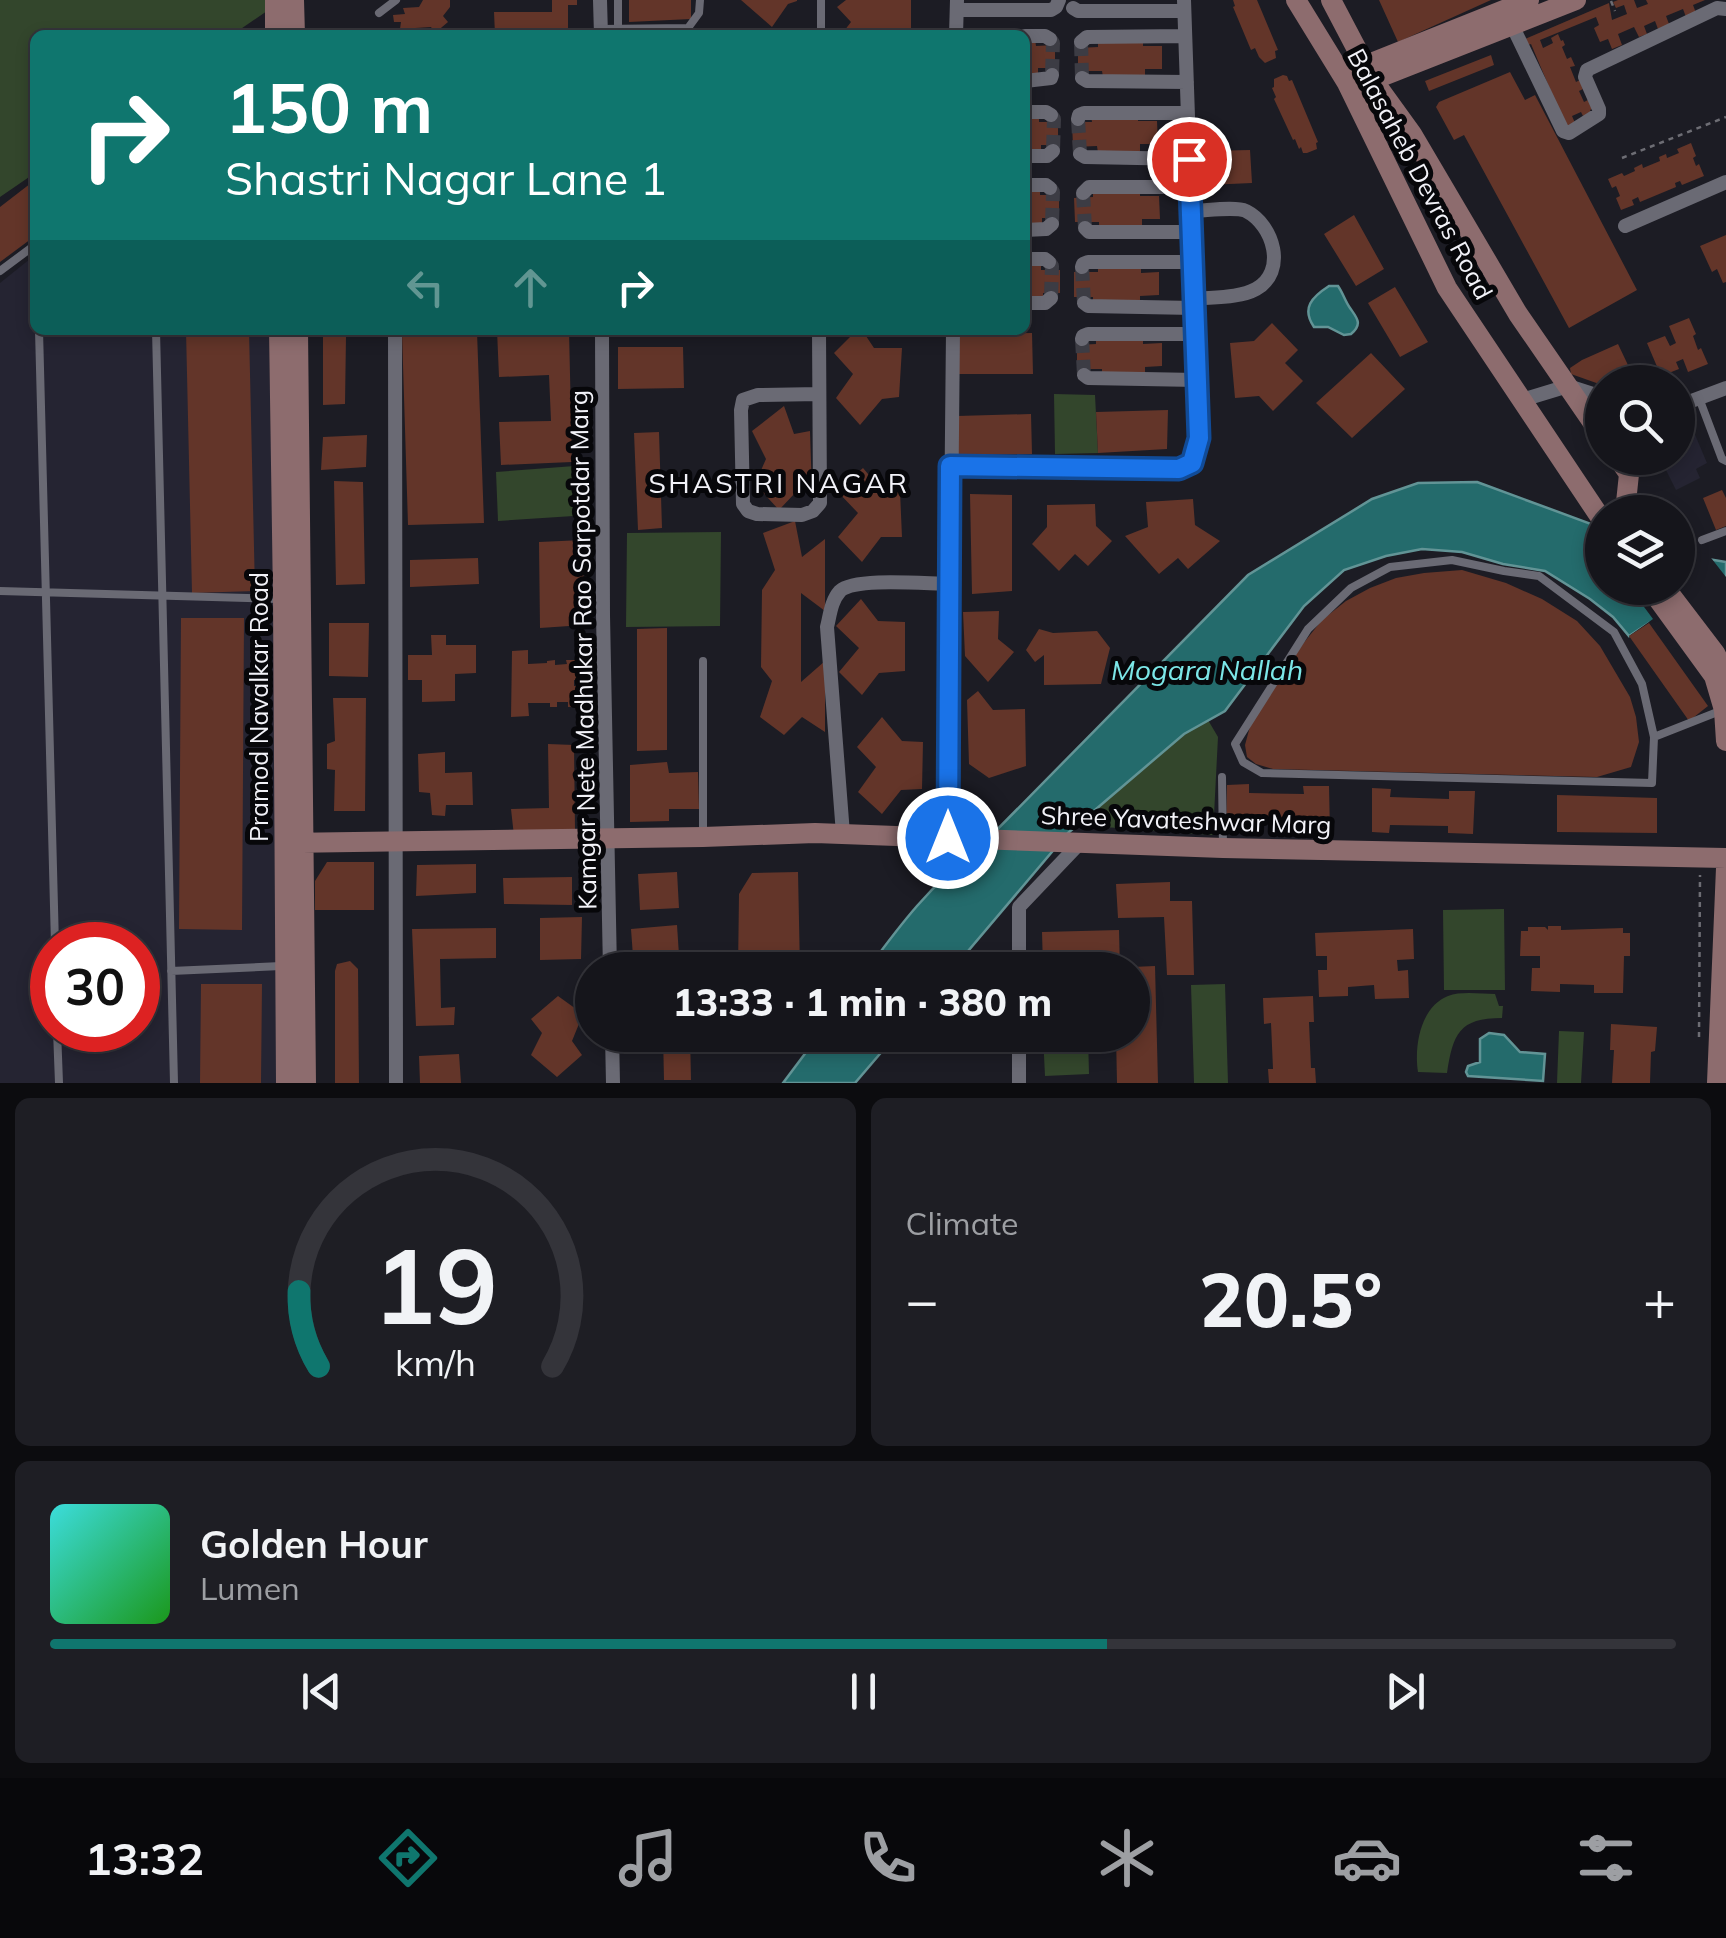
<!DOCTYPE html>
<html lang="en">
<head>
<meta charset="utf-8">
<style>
  body { margin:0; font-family:Mulish,sans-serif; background:#1e1e24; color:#f1f3f6; height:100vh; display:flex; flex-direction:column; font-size:38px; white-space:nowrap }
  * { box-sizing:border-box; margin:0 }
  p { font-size:32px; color:#9d9fa3 }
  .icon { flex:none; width:55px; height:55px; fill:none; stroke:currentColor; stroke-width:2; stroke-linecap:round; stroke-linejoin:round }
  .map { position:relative; height:1083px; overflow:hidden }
  .sheet { display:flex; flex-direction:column; gap:15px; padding:15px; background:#0c0c0f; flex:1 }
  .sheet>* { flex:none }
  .guide { position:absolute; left:30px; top:30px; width:1000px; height:305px; border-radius:15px; box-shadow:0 5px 15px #0003,0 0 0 2px #34343a; background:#0f766e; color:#fff; overflow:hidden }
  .fabs { position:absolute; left:1585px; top:365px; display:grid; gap:20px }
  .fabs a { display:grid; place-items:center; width:110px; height:110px; border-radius:50%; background:#15151b; box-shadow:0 5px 15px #0003,0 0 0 2px #34343a; font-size:50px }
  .speed { position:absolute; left:30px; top:922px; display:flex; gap:20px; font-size:50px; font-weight:700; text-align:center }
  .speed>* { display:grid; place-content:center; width:130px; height:130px; border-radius:50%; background:#15151b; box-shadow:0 5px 15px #0003,0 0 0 2px #34343a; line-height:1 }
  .speed .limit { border:15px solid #d22; background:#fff; color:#111 }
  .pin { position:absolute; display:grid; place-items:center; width:85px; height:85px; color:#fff; margin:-42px; border:5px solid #fff; border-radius:50%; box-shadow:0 2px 10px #0007 }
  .me { position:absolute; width:110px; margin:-55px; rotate:0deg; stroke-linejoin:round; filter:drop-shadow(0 0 8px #0008) }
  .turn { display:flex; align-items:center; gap:35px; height:210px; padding:0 30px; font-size:45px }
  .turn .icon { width:130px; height:130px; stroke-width:2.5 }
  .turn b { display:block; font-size:70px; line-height:85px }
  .lanes { display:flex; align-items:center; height:95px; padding:0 30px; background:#0003; justify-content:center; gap:50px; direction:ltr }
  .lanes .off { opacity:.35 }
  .big { font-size:75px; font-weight:800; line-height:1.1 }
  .sheet .tile { flex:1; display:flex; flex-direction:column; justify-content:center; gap:15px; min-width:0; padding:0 35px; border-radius:15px; background:#1e1e24 }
  .sheet .dial { align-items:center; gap:0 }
  .dial svg { height:260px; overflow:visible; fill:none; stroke:#34343a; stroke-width:7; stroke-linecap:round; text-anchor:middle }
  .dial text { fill:#f1f3f6; stroke:none }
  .song { display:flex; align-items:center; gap:30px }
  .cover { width:120px; height:120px; border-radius:15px; background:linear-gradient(135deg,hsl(180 70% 55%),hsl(120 70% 35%)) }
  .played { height:10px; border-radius:5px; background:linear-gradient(90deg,#0f766e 65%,#34343a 65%) }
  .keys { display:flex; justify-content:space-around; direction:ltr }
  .heat { display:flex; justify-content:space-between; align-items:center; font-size:55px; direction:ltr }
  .sheet .tiles { flex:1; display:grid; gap:15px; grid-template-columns:1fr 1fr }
  .tile:last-child { grid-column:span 2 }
  .trip { position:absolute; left:575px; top:952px; width:575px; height:100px; border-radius:50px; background:#15151b; box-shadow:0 5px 15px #0003,0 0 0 2px #34343a; font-weight:800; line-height:100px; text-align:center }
  .dock { display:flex; height:160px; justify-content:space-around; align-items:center; background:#08080b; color:#9d9fa3 }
  .dock .icon { width:70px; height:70px }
  .dock .on { color:#0f766e }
  .dock b { font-size:45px; color:#f1f3f6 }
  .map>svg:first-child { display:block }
  .built { fill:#252432; fill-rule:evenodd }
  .green { fill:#33462c }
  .water { fill:#246b6c; stroke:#629496; stroke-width:2.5 }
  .pier { fill:#1c1c24 }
  .building { fill:#633529 }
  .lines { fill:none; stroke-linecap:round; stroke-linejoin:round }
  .street-tunnel { stroke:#3c3c44; stroke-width:14; stroke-dasharray:14 7; stroke-linecap:butt }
  .path { stroke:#6d6d74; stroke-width:2.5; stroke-dasharray:5 5; stroke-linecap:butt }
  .lane { stroke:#6a6a74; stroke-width:8 }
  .street { stroke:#6a6a74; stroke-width:14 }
  .secondary { stroke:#8d6c6e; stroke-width:20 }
  .route-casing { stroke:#114b97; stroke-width:25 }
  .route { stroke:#1a73e8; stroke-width:18 }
  .labels { text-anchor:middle; stroke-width:10; stroke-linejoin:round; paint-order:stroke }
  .street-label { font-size:25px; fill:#f2f2f8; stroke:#07070a }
  .neighbourhood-label { font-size:28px; letter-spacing:2.5px; fill:#f2f2f8; stroke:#07070a }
  .water-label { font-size:28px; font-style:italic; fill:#7ce7e8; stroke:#07070a }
</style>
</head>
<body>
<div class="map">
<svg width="1726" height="1083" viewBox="0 0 1726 1083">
  <rect width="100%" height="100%" fill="#1c1c24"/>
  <path class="built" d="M35,255V330H269L282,1083H0V283ZM52,945H138V1030H52Z
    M1688,418L1707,463L1696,469L1700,478L1676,490L1660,458H1678V422Z"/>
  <path class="green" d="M0,0H266L267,11L232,35H35V173L0,197Z
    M1054,394L1095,395L1098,453L1055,454Z
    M588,465L589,515L498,521L496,472Z
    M721,532L720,626L626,627L627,533Z
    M1208,720L1218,737L1213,835L1077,825L1184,734Z
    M1504,909L1505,990H1444L1443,910Z
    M1225,984L1228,1083H1194L1191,985Z
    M1495,994L1499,1006H1503L1502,1018C1459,1018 1453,1034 1447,1073L1418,1072C1414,1047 1420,1007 1448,996C1461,991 1481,994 1495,994Z
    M1559,1031L1584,1032L1581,1083H1557Z
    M1043,1035H1088L1089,1074L1045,1076Z"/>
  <path class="water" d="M1329,286H1338C1343,293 1345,301 1350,308C1357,318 1363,324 1351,334L1344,335L1328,327H1314C1301,308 1312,297 1329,286Z
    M1477,482L1602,528V588H1678V554L1726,562V662L1649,623L1629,636L1613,617L1590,599L1545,571L1503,564L1462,552L1422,549L1386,556L1344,570L1304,606L1225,711L1184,734L1068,833L952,970H867C900,925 931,884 976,851L1248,575L1372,499L1418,483Z
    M1489,1033L1504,1035L1520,1052L1545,1054L1543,1081L1468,1076L1466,1072L1468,1066L1480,1062V1039Z
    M819,1035H896L855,1083H783Z"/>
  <path class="pier" d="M1678,549L1708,554L1726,577V667L1683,654L1649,629L1632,640L1629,636L1653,619L1630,588H1678Z"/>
  <path class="building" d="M423,0H450V7L443,16L448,22L435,33L431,27L400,29L401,22H394L393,15L405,14L403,8L419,7Z
    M552,0H577V5H568V35H495L494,12H552Z
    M629,0H691V19L629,22Z
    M741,0H797V1L788,4L772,27Z
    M846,0H911V35H841L851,22L837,7Z
    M1233,0H1257L1278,50L1275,51L1276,58L1265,63L1259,57L1255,48L1251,50L1233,7L1235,6Z
    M1379,0H1491L1398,42Z
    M1618,0H1634L1637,8L1648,4L1646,0H1705L1693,5L1696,13L1686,17L1683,9L1666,16L1669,24L1658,29L1655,21L1644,26L1647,34L1639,37L1634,27L1618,34L1622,45L1612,49L1608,39L1600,42L1594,28L1599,25L1596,17L1540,40L1543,48L1553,43L1551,38L1558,34L1561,41L1563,40L1565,45L1562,47L1567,59L1571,57L1575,66L1570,67L1576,82L1580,80L1583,89L1579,91L1584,102L1588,100L1592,109L1590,110L1591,113L1583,116L1581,112L1572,116L1575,123L1566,127L1531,44L1528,45L1525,39L1609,3L1612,20L1627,14L1624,5L1616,8L1613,2Z
    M1025,39H1035L1036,46L1055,45V68H1038V76H1025Z
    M1098,40H1143V46H1162V69H1145V77H1103L1102,71H1078V48L1098,47Z
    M1491,55L1494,65L1429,91L1425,81Z
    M1510,72L1525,100L1535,95L1637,290L1569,328L1464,135L1454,140L1436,107L1439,102Z
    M1283,75L1287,76L1289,81L1292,80L1318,142L1316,143L1317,149L1307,153H1303L1301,147L1299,149L1295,139L1293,140L1274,99L1276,97L1272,88L1274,87V79Z
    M1091,115H1138V121H1157L1158,144H1140V152L1098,153L1097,146L1073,147L1072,122H1092Z
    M1025,116H1039V122H1058V145H1041V153H1025Z
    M1691,143L1696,156L1693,158L1696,166L1699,164L1704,176L1682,185L1680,181L1675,183L1676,187L1640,202L1638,197L1632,200L1634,205L1621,210L1616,198L1620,196L1616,186L1612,188L1608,179L1622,173L1624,176L1635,171L1634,168L1642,164L1643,168L1660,161L1659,157L1666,154L1667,158L1679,153L1677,149Z
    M1250,150L1252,183L1207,185L1206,151Z
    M35,180V236L0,262V207Z
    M1025,189H1040V195H1059V218H1042V226H1025Z
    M1140,190V196H1159L1160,219H1142V227L1099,228V222H1075L1074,198L1093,197V191Z
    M1354,215L1384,269L1356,286L1324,234Z
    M1726,235V282L1723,283L1717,269L1712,272L1700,246Z
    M1025,264H1041V270H1060V293H1043V301H1025Z
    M1141,265V273L1159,272V295L1140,296V302L1093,303V297H1074V272H1098V266Z
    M1395,287L1428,342L1400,357L1368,303Z
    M1689,318L1696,334L1693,336L1698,350L1701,348L1708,364L1688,372L1683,359L1676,362L1679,369L1661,376L1647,343L1665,336L1670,346L1676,343L1669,326Z
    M1272,323L1298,350L1285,363L1303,381L1273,411L1259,396L1235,398L1230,343L1254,341Z
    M186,330H249L255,591L192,593Z
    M497,330H569L572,462L501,465L499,422L551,421L549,375L499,377Z
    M857,330H862L874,348H902L899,397L882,399L860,425L836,398L853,374L834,353Z
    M477,332L484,523L408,525L402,333Z
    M1032,333L1033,374H954V334Z
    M323,335L346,336L345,404L323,405Z
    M1143,337V344L1162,343V366L1145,367V374L1102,375V369H1077V345L1096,344V338Z
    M1618,344L1636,382H1602V385L1571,374L1570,368L1582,360Z
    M618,347H683L684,388L618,389Z
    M1371,353L1405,389L1352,438L1316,403Z
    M784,406L794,434L810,431L812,492H796L779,510L755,484L766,459L752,431Z
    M1168,410L1167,449L1098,453L1096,412Z
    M1031,414L1032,454L958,455L957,416Z
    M659,432L662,528L638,530L634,433Z
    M367,435L366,467L321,470L323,437Z
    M863,468L880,488L900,491L902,537H881L862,562L838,537L858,513L837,491Z
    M334,481L363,482L365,584L336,585Z
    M1722,490L1726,498V526L1716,530L1703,498Z
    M970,494L1012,495V591L972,594Z
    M1193,499L1195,525L1220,541L1188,569L1178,558L1159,574L1125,536L1148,527L1146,502Z
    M1095,504L1096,526L1112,541L1088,566L1075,554L1059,571L1032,544L1047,527V505Z
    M795,521L802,557L825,539V611L801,593V682L825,661V732L802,717L784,735L760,717L772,681L761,667L762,590L775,570L763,533Z
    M583,540L584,625L540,628L539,542Z
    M478,558L479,584L410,587V560Z
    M1462,570L1506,583L1542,599L1577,621L1600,646L1630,697L1636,717L1639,742L1631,767L1597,777L1273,769L1256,764L1247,757L1245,745L1252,719L1290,660L1322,620L1346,601L1370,588L1396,578L1424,573Z
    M861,599L878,621L905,622V671L879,673L862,695L839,672L859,648L836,626Z
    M999,611L998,639L1014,652L988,682L965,656L963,612Z
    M181,618H244L242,930L179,929Z
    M329,623H369L368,677L329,676Z
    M1649,623L1708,706L1689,721L1629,636Z
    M667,628V750L637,751V629Z
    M1039,629L1053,633L1097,631L1110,648L1101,684L1044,685V655L1035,662L1026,650Z
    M431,635H446V645H476V673L455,674V701L422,702V680H408V655H432Z
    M528,650V664L547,663V661L555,660V665L567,664L566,660H585V671H581L580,680H574V686H580V694H584V706L568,707V702H557V707H550V703H528L529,716L511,717L512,651Z
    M978,691L993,710L1025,709L1026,766L989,778L969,764L967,700Z
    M333,698H366L365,811H334L335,770L327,769V744L335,741Z
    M882,717L902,741L923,742L922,789L901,790L882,814L858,792L876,767L857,747Z
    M548,744L574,745L575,830L514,836L511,809L549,808Z
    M445,752V773L472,772L473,805H446L445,816L432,815L430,793L419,792L418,754Z
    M667,762L669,773L698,772L699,809H669V821L630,822V765Z
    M1249,784V793L1304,794L1303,786H1329L1330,832H1305V825L1247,823V831H1226L1227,785Z
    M1372,788L1391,789L1390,797L1449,799V791H1475L1473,834L1448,833V826L1390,825L1389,833L1372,832Z
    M1557,795L1657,798V833L1557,832Z
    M327,862H374V910H315V881Z
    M476,864V893L416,896L417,865Z
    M677,872L679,908L640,910L638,874Z
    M798,872L800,970H738L739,894L752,873Z
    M572,877V905L504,904L503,878Z
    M1170,882V901H1192L1194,975H1167L1164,917L1118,918L1116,884Z
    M582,917L581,959L540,960V918Z
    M677,925L680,970H634L631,929Z
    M1548,926H1561V930L1623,928V933H1630V956H1624L1623,993H1594V985L1560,984V992L1531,991L1532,968H1540V956H1520L1521,931H1528V927H1545L1548,930Z
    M496,928V958L440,959L441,1008L455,1007L454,1025L416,1026L412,929Z
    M1413,929L1414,959L1397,960L1398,971L1408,970L1409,998L1375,999L1374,985L1348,987V996L1319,997L1318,970H1327V956H1316L1315,933Z
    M1119,930L1120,970H1114V966L1043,967L1042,932Z
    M350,961L358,969L359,1083H335V971L337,964Z
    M1155,966L1158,1083H1117L1116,1035H1132V967Z
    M201,984H262L261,1083H200Z
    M558,996L583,1014L572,1041L582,1055L557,1077L531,1055L542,1033L531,1019Z
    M1313,996L1314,1022H1309L1311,1068H1315L1316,1083H1269L1268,1069H1273L1271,1023L1264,1024L1263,998Z
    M1611,1024L1657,1027L1655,1051L1651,1052L1650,1083H1612L1614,1050H1610Z
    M663,1035H690L691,1080H664Z
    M459,1054L461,1083H420L419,1056Z"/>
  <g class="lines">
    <path class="street-tunnel" d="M1050,39L1053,43L1052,75
      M1081,42L1082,78
      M1051,115L1054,119L1053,151
      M1078,119L1080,154
      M1050,188L1053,192L1052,224
      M1083,193L1085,228
      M1049,262L1052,266L1051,298
      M1082,267L1084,303
      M1082,339L1084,375"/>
    <path class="path" d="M1611,1L1615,11
      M1622,158L1726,117
      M1699,1037L1700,875"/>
    <path class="lane" d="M379,13L396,0
      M618,28V0
      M601,29L688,28L699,13L700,0
      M821,31V0
      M0,271L35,245
      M39,330L55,945
      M156,330L174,1083
      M1699,398L1722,459L1726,461
      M1702,540L1726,531
      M0,591L279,599
      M703,661V833
      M1654,737L1652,783L1262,773L1243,762L1235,744L1308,629L1351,588L1390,567L1452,560L1504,571L1539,576L1614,632L1642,684L1654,737L1720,711
      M1222,777L1223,848
      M171,971L281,966
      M57,1030L59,1083"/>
    <path class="street" d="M600,0L601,35
      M1073,8L1078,11H1184
      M957,10H1051L1056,7L1059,0
      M1512,25L1563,131L1569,133L1599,114V109L1585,77L1587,70L1717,8L1726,9
      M956,35L957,0
      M1025,36H1045L1050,39
      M1081,42L1087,37L1185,36
      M1082,78L1087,81L1187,82
      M1025,81L1051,78L1052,75
      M1025,112H1046L1051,115
      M1078,119L1079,115L1084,113H1188
      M1080,154L1085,157L1189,159
      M1025,156H1047L1053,151
      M1025,185H1046L1050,188
      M1083,193L1089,187H1190
      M1191,211C1205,211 1235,206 1246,211C1274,225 1287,272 1256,289C1240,298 1213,297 1194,299
      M1625,226L1726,182
      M1085,228L1089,232H1192
      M1025,230L1046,229L1052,224
      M1025,259H1045L1049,262
      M1082,267L1083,264L1088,262H1193
      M1025,303H1045L1051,298
      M1084,303L1088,306L1194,308
      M395,330L396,1083
      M602,330L603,615L610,970
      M819,330L820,503L813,511L802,515L757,514L748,511L743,504L741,410L743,400L758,395L819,394
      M1082,339L1083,336L1088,334H1195
      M1084,375L1088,378L1197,380
      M1522,400L1568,386L1602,397
      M1678,406L1726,388
      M951,467L1179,469L1193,463L1199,438L1184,0
      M843,834L827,627C830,615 831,601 840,591C855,577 927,584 949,584
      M948,838L953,330
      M1019,970V907L1079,844
      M612,1035L613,1083
      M1019,1035V1083"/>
    <path class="secondary" d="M294,0L295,35
      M1296,0L1347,83L1447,288L1602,520
      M1331,0L1373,80L1412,134L1518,314L1602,436
      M275,35V0
      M1359,71L1366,65L1529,0
      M1364,81L1373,80L1576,0
      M279,330L283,599L286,1083
      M298,330L306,1083
      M1618,458L1629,474L1625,512
      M1650,588L1714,676L1724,710L1726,741
      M1670,594L1715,653L1726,674
      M285,843L703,837L815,833L1223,848L1726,858
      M1717,1083L1726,868"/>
  </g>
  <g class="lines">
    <g class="route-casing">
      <path id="route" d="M948,838L950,466L1179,469L1192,463L1199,438L1189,159"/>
    </g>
    <use href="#route" class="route"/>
  </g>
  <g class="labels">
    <g class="street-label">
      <text transform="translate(1420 174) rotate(62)" y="9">Balasaheb Devras Road</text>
      <text transform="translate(583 650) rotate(-91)" y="9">Kamgar Nete Madhukar Rao Sarpotdar Marg</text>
      <text transform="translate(259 707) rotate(-90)" y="9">Pramod Navalkar Road</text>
      <text transform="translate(1186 820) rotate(2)" y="9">Shree Yavateshwar Marg</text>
    </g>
    <g class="neighbourhood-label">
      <text x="779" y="493">SHASTRI NAGAR</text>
    </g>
    <g class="water-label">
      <text x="1207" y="680">Mogara Nallah</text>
    </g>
  </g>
</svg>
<div class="fabs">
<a><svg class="icon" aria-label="search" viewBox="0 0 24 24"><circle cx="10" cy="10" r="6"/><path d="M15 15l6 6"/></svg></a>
<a><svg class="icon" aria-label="layers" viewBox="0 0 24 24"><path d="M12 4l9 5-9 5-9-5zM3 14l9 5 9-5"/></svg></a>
</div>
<div class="speed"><div class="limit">30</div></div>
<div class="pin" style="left:1189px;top:159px;background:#d93025"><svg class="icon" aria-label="arrive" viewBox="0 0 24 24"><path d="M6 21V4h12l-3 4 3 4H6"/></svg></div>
<svg class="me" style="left:948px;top:838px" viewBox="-20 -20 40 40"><circle r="17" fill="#1a73e8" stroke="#fff" stroke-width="3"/><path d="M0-11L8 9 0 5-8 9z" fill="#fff"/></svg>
<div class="trip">13:33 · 1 min · 380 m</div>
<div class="guide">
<div class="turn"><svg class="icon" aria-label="right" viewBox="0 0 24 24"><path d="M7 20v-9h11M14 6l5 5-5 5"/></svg><div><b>150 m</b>Shastri Nagar Lane 1</div></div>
<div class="lanes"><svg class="icon off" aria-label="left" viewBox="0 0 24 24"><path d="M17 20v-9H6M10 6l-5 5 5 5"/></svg><svg class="icon off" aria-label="ahead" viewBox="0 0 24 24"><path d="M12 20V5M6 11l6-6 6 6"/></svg><svg class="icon" aria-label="right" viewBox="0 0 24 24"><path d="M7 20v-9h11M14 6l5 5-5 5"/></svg></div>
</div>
</div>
<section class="sheet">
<div class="tiles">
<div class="tile dial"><svg viewBox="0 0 100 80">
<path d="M14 69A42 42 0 1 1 86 69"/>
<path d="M14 69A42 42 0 0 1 8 46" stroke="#0f766e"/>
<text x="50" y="56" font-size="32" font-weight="700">19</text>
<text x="50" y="72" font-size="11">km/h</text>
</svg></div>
<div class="tile"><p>Climate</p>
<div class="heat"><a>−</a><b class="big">20.5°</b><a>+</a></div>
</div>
<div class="tile">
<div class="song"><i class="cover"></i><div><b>Golden Hour</b><p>Lumen</p></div></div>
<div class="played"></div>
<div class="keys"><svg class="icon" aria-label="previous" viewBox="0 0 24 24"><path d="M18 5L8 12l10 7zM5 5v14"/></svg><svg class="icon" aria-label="pause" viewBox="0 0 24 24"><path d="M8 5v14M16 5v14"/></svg><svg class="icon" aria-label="next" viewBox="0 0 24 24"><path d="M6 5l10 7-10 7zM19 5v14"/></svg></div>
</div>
</div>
</section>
<nav class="dock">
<b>13:32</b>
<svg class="icon on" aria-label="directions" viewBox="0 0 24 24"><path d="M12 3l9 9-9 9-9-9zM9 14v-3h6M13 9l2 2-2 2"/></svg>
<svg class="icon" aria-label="music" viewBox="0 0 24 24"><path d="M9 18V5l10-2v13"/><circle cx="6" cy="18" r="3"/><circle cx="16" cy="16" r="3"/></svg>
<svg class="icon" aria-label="phone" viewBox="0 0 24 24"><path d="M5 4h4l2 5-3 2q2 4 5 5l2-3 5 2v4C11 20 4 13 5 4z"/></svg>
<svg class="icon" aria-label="climate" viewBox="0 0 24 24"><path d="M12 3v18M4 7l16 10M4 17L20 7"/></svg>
<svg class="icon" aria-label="car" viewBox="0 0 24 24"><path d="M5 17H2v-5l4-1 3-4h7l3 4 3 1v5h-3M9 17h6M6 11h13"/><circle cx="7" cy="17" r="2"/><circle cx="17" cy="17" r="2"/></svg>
<svg class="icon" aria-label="filters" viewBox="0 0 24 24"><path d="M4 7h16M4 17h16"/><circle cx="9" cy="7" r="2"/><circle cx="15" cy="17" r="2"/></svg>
</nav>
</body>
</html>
